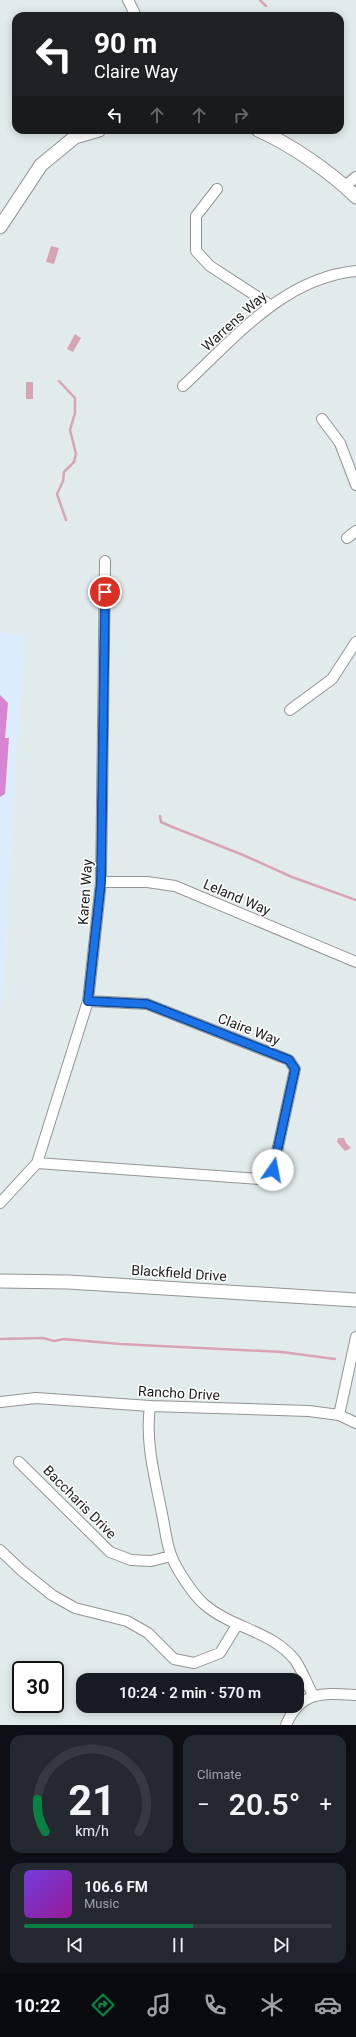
<!DOCTYPE html>
<html lang="en">
<head>
<meta charset="utf-8">
<style>
  body { margin:0; font-family:Roboto,sans-serif; background:#242831; color:#f1f3f6; height:100vh; display:flex; flex-direction:column; font-size:15px; white-space:nowrap }
  * { box-sizing:border-box; margin:0 }
  p { font-size:13px; color:#9ea1a6 }
  .icon { flex:none; width:22px; height:22px; fill:none; stroke:currentColor; stroke-width:2; stroke-linecap:round; stroke-linejoin:round }
  .map { position:relative; height:1725px; overflow:hidden }
  .details { display:flex; flex-direction:column; gap:10px; padding:10px; background:#0d0f14; flex:1 }
  .details>* { flex:none }
  .banner { position:absolute; left:12px; top:12px; width:332px; height:122px; border-radius:12px; box-shadow:0 2px 10px #0003; background:#202124; color:#fff; overflow:hidden }
  .speed { position:absolute; left:12px; top:1661px; display:flex; gap:8px; font-size:20px; font-weight:700; text-align:center }
  .speed>* { display:grid; place-content:center; width:52px; height:52px; border-radius:50%; background:#171b24; box-shadow:0 2px 10px #0003; line-height:1 }
  .speed .limit { border:2px solid #111; border-radius:6px; background:#fff; color:#111 }
  .pin { position:absolute; display:grid; place-items:center; width:34px; height:34px; color:#fff; margin:-17px; border:2px solid #fff; border-radius:50%; box-shadow:0 1px 4px #0007 }
  .me { position:absolute; width:44px; margin:-22px; rotate:12deg; stroke-linejoin:round; filter:drop-shadow(0 0 3px #0008) }
  .turn { display:flex; align-items:center; gap:14px; height:84px; padding:0 16px; font-size:18px }
  .turn .icon { width:52px; height:52px; stroke-width:2.5 }
  .turn b { display:block; font-size:28px; line-height:34px }
  .lanes { display:flex; align-items:center; height:38px; padding:0 16px; background:#0003; justify-content:center; gap:20px; direction:ltr }
  .lanes .off { opacity:.35 }
  .big { font-size:30px; font-weight:600; line-height:1.1 }
  .details .tile { flex:1; display:flex; flex-direction:column; justify-content:center; gap:6px; min-width:0; padding:0 14px; border-radius:12px; background:#242831 }
  .details .dial { align-items:center; gap:0 }
  .dial svg { height:104px; overflow:visible; fill:none; stroke:#363941; stroke-width:7; stroke-linecap:round; text-anchor:middle }
  .dial text { fill:#f1f3f6; stroke:none }
  .song { display:flex; align-items:center; gap:12px }
  .cover { width:48px; height:48px; border-radius:6px; background:linear-gradient(135deg,hsl(260 70% 55%),hsl(300 70% 35%)) }
  .played { height:4px; border-radius:2px; background:linear-gradient(90deg,#0b8043 55%,#363941 55%) }
  .keys { display:flex; justify-content:space-around; direction:ltr }
  .heat { display:flex; justify-content:space-between; align-items:center; font-size:22px; direction:ltr }
  .details .tiles { flex:1; display:grid; gap:10px; grid-template-columns:1fr 1fr }
  .tile:last-child { grid-column:span 2 }
  .trip { position:absolute; left:76px; top:1673px; width:228px; height:40px; border-radius:12px; background:#171b24; box-shadow:0 2px 10px #0003; font-weight:600; line-height:40px; text-align:center }
  .menu { display:flex; height:64px; justify-content:space-around; align-items:center; background:#090b0e; color:#9ea1a6 }
  .menu .icon { width:28px; height:28px }
  .menu .current { color:#0b8043 }
  .menu b { font-size:18px; color:#f1f3f6 }
  .map>svg:first-child { display:block }
  .education { fill:#dbedfd }
  .pitch { fill:#d784d2 }
  .water { fill:#d8a4b5 }
  .lines { fill:none; stroke-linecap:round; stroke-linejoin:round }
  .stream { stroke:#d8a4b5; stroke-width:2.5 }
  .minor-casing { stroke:#939393; stroke-width:12 }
  .tertiary-casing { stroke:#939393; stroke-width:15 }
  .minor { stroke:#fff; stroke-width:10 }
  .tertiary { stroke:#fff; stroke-width:13 }
  .route-casing { stroke:#114b97; stroke-width:10 }
  .route { stroke:#1a73e8; stroke-width:7 }
  .labels { text-anchor:middle; stroke-width:3; stroke-linejoin:round; paint-order:stroke }
  .street-label { font-size:14px; fill:#1c1c1c; stroke:#fff }
</style>
</head>
<body>
<div class="map">
<svg width="356" height="1725" viewBox="0 0 356 1725">
  <rect width="100%" height="100%" fill="#e2ebec"/>
  <path class="education" d="M0,632L24,636L1,1012H0Z"/>
  <path class="pitch" d="M0,695L8,703L5,738H9L5,794L0,797Z"/>
  <path class="water" d="M51,246L59,248L54,264L46,262Z
    M75,334L81,338L73,352L67,349Z
    M26,382H33V399H26Z
    M338,1138H344L346,1143L351,1148L345,1151L337,1142Z"/>
  <g class="lines">
    <path class="stream" d="M260,0L266,6
      M59,381L75,398V413L70,430L76,454L74,462L64,472L63,481L57,494L66,520
      M160,816L161,822L170,826L243,855L292,877L356,900
      M0,1339L43,1338L54,1341L64,1339L120,1344L282,1352L335,1359"/>
    <g class="minor-casing">
      <path id="minor" d="M128,0L136,16
        M345,186L356,177
        M217,189L196,216V251L210,266L270,305
        M183,386C234,339 283,278 356,271
        M322,419L340,443L356,485
        M347,538L356,531
        M290,710L332,679L356,642
        M101,882H147L175,886L356,962
        M37,1163L259,1179L273,1170L295,1069L289,1060L147,1004L88,1001
        M0,1203L37,1163L88,1001L101,882L105,561
        M0,1402L36,1398L150,1406L309,1411L339,1415L356,1423
        M150,1406C145,1443 155,1477 162,1514C165,1527 166,1542 171,1555C176,1569 194,1596 205,1605C232,1628 272,1631 295,1660C302,1670 307,1684 313,1695
        M339,1415L356,1337
        M19,1462L110,1552L131,1560L151,1561L171,1556
        M0,1550L21,1570L52,1595L75,1608L127,1621L148,1633L174,1659L194,1663L220,1653L237,1625
        M286,1725C301,1690 324,1693 356,1695"/>
    </g>
    <g class="tertiary-casing">
      <path id="tertiary" d="M258,130C290,144 331,172 356,197
        M0,227L41,165L75,137L99,130
        M0,1281L68,1282L356,1300"/>
    </g>
    <use href="#minor" class="minor"/>
    <use href="#tertiary" class="tertiary"/>
  </g>
  <g class="lines">
    <g class="route-casing">
      <path id="route" d="M105,592L101,882L88,1001L147,1004L289,1060L295,1069L273,1170"/>
    </g>
    <use href="#route" class="route"/>
  </g>
  <g class="labels">
    <g class="street-label">
      <text transform="translate(234 321) rotate(-42)" y="5">Warrens Way</text>
      <text transform="translate(85 892) rotate(-86)" y="5">Karen Way</text>
      <text transform="translate(237 897) rotate(23)" y="5">Leland Way</text>
      <text transform="translate(249 1029) rotate(21)" y="5">Claire Way</text>
      <text transform="translate(179 1273) rotate(4)" y="5">Blackfield Drive</text>
      <text transform="translate(179 1393) rotate(3)" y="5">Rancho Drive</text>
      <text transform="translate(80 1502) rotate(45)" y="5">Baccharis Drive</text>
    </g>
  </g>
</svg>
<div class="speed"><div class="limit">30</div></div>
<div class="pin" style="left:105px;top:592px;background:#d93025"><svg class="icon" aria-label="arrive" viewBox="0 0 24 24"><path d="M6 21V4h12l-3 4 3 4H6"/></svg></div>
<svg class="me" style="left:273px;top:1170px" viewBox="-20 -20 40 40"><circle r="19" fill="#fff"/><path d="M0-13L10 11 0 6-10 11z" fill="#1a73e8"/></svg>
<div class="trip">10:24 · 2 min · 570 m</div>
<div class="banner">
<div class="turn"><svg class="icon" aria-label="left" viewBox="0 0 24 24"><path d="M17 20v-9H6M10 6l-5 5 5 5"/></svg><div><b>90 m</b>Claire Way</div></div>
<div class="lanes"><svg class="icon" aria-label="left" viewBox="0 0 24 24"><path d="M17 20v-9H6M10 6l-5 5 5 5"/></svg><svg class="icon off" aria-label="ahead" viewBox="0 0 24 24"><path d="M12 20V5M6 11l6-6 6 6"/></svg><svg class="icon off" aria-label="ahead" viewBox="0 0 24 24"><path d="M12 20V5M6 11l6-6 6 6"/></svg><svg class="icon off" aria-label="right" viewBox="0 0 24 24"><path d="M7 20v-9h11M14 6l5 5-5 5"/></svg></div>
</div>
</div>
<section class="details">
<div class="tiles">
<div class="tile dial"><svg viewBox="0 0 100 80">
<path d="M14 69A42 42 0 1 1 86 69"/>
<path d="M14 69A42 42 0 0 1 8 44" stroke="#0b8043"/>
<text x="50" y="56" font-size="32" font-weight="700">21</text>
<text x="50" y="72" font-size="11">km/h</text>
</svg></div>
<div class="tile"><p>Climate</p>
<div class="heat"><a>−</a><b class="big">20.5°</b><a>+</a></div>
</div>
<div class="tile">
<div class="song"><i class="cover"></i><div><b>106.6 FM</b><p>Music</p></div></div>
<div class="played"></div>
<div class="keys"><svg class="icon" aria-label="previous" viewBox="0 0 24 24"><path d="M18 5L8 12l10 7zM5 5v14"/></svg><svg class="icon" aria-label="pause" viewBox="0 0 24 24"><path d="M8 5v14M16 5v14"/></svg><svg class="icon" aria-label="next" viewBox="0 0 24 24"><path d="M6 5l10 7-10 7zM19 5v14"/></svg></div>
</div>
</div>
</section>
<nav class="menu">
<b>10:22</b>
<svg class="icon current" aria-label="directions" viewBox="0 0 24 24"><path d="M12 3l9 9-9 9-9-9zM9 14v-3h6M13 9l2 2-2 2"/></svg>
<svg class="icon" aria-label="music" viewBox="0 0 24 24"><path d="M9 18V5l10-2v13"/><circle cx="6" cy="18" r="3"/><circle cx="16" cy="16" r="3"/></svg>
<svg class="icon" aria-label="phone" viewBox="0 0 24 24"><path d="M5 4h4l2 5-3 2q2 4 5 5l2-3 5 2v4C11 20 4 13 5 4z"/></svg>
<svg class="icon" aria-label="climate" viewBox="0 0 24 24"><path d="M12 3v18M4 7l16 10M4 17L20 7"/></svg>
<svg class="icon" aria-label="car" viewBox="0 0 24 24"><path d="M5 17H2v-5l4-1 3-4h7l3 4 3 1v5h-3M9 17h6M6 11h13"/><circle cx="7" cy="17" r="2"/><circle cx="17" cy="17" r="2"/></svg>
</nav>
</body>
</html>
